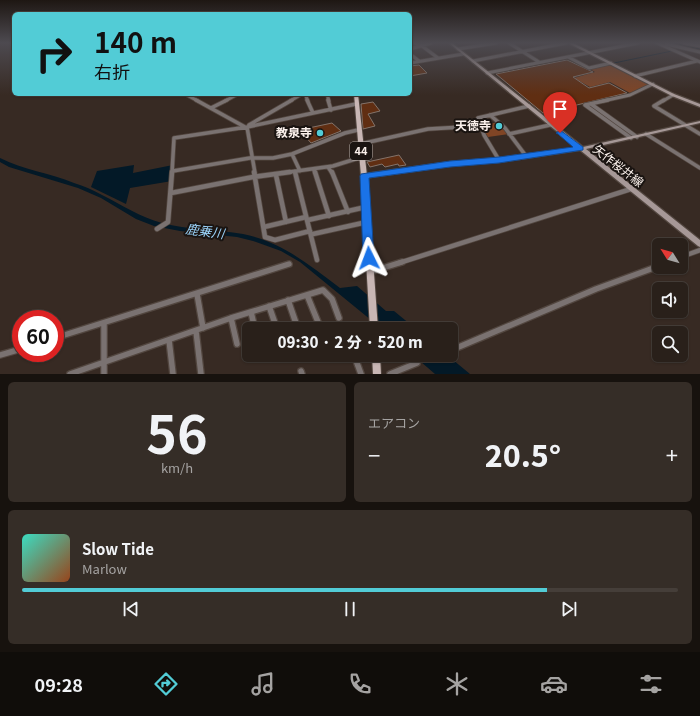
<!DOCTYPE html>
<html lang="ja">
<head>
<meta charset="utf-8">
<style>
  body { margin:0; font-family:Georgia,"Noto Sans JP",serif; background:#352d27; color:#f1f3f6; height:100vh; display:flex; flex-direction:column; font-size:15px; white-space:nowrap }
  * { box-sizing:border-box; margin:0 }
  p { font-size:13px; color:#a5a3a2 }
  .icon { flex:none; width:22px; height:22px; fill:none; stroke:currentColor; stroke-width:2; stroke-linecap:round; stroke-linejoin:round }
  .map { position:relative; height:374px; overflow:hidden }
  .panel { display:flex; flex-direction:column; gap:8px; padding:8px; background:#17120e; flex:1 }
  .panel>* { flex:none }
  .hud { position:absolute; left:12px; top:12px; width:400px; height:84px; border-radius:6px; box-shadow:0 1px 3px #0004,0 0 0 1px #453e39; background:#52ccd6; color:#111; overflow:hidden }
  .needle { width:26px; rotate:307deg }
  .controls { position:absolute; left:652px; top:238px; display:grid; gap:8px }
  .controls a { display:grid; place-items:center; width:36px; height:36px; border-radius:6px; background:#29201a; box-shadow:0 1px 3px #0004,0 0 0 1px #453e39; font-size:20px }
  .speed { position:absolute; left:12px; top:310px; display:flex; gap:8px; font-size:20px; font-weight:700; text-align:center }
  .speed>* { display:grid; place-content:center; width:52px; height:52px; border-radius:50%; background:#29201a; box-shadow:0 1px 3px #0004,0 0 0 1px #453e39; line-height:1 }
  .speed .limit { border:6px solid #d22; background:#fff; color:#111 }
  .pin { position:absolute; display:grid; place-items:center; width:34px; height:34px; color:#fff; margin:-41px -17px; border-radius:50% 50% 50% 0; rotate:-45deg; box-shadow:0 0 4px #0007 }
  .pin .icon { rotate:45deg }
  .me { position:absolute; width:44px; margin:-22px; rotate:357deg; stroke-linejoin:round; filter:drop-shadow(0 0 3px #0008) }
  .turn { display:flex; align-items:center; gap:14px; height:84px; padding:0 16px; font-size:18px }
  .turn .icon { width:52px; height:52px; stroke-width:2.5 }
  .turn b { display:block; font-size:28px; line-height:34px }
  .big { font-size:30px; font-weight:800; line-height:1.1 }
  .panel .tile { flex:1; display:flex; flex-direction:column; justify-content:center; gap:6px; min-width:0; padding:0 14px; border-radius:6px; background:#352d27 }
  .panel .dial { align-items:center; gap:0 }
  .dial b { font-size:52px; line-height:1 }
  .song { display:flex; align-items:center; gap:12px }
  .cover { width:48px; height:48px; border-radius:6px; background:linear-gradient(135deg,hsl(170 70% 55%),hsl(20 70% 35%)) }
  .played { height:4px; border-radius:2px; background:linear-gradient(90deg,#52ccd6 80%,#453e39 80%) }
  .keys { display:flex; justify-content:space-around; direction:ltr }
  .heat { display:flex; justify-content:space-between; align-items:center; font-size:22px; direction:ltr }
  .panel .tiles { flex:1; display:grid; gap:8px; grid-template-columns:1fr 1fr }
  .tile:last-child { grid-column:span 2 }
  .trip { position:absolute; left:242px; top:322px; width:216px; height:40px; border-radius:6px; background:#29201a; box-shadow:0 1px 3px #0004,0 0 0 1px #453e39; font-weight:800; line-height:40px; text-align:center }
  .tab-bar { display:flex; height:64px; justify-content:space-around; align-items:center; background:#100d0a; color:#a5a3a2 }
  .tab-bar .icon { width:28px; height:28px }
  .tab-bar .active { color:#52ccd6 }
  .tab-bar b { font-size:18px; color:#f1f3f6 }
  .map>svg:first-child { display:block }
  .green { fill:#804525 }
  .water { fill:#031927 }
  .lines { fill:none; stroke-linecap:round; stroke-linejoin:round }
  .stream { stroke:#031927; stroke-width:1 }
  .building { fill:#602e12; stroke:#83736a }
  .street-far3-casing { stroke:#52463f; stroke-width:4.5 }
  .street-far2-casing { stroke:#52463f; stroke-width:5 }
  .street-far1-casing { stroke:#52463f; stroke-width:6 }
  .street-casing { stroke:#52463f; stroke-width:8 }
  .secondary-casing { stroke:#52463f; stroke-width:2.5 }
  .primary-casing { stroke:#52463f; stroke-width:2 }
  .street-far3 { stroke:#7a7271; stroke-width:3 }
  .street-far2 { stroke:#7a7271; stroke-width:3.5 }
  .street-far1 { stroke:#7a7271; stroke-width:4.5 }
  .street { stroke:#7a7271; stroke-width:5.5 }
  .secondary { fill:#a69897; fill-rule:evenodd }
  .primary { fill:#c8b6b4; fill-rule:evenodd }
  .route { fill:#1a73e8; stroke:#114b97 }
  .poi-dot { fill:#52ccd6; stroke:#1a1411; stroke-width:1.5 }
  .labels { text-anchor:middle; stroke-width:4; stroke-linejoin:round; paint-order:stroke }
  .shield { fill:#1a1411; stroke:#b7aeaa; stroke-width:1 }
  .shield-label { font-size:11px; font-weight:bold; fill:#faf0eb }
  .poi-label { font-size:12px; font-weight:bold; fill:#faf0eb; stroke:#1a1411; text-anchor:end }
  .street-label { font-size:12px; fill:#faf0eb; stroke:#1a1411 }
  .water-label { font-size:13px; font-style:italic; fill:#9ad2f9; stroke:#1a1411 }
</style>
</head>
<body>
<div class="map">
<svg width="700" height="374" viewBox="0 0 700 374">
  <rect width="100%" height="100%" fill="#372a23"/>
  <path class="green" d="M611,64L650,84L630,93L610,82L590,87L574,78L595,72L590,69Z
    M498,122L509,134L488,137L481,126Z"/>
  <path class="water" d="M0,158C23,170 50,173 74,183C84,186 93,190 102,195C122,205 140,217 162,223C188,230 216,229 243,234C282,242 308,264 340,288L357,286L386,311H394L416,329H382L300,262L281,251L253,241L237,237L180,231L154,226L136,219L101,198L78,188L9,167L0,162Z
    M134,165L133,173L173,165L172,181L130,188L126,204L91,187L97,171Z
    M413,355H447L470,374H435Z"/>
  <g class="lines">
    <path class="stream" d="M673,43L700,49
      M453,44L458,43
      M614,63L672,51"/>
  </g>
  <path class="building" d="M567,60L593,72L573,77L589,88L609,83L627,93L543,113L496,74Z
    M419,65L427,73L410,76V66Z
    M373,102L380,111L368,114L375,126L363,129L361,104Z
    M332,123L341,131L311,143L305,136L304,129Z
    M399,155L406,165L399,166L398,164L385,167L382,164L370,167L367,162Z"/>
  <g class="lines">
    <g class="street-far3-casing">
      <path id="street-far3" d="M415,43L422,46L438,58
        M509,43L539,62
        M657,43L700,62
        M684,43L700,46
        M666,44L700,52
        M410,49L431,43
        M458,49L496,43
        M410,54L419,61
        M568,57L589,68L611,63
        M473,61L566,43
        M410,63L463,54
        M487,73L638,43
        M635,76L697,61
        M185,94L198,101
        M305,94L308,101
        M327,94L329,101
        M225,101L238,94
        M290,101L302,94
        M603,101L630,95L653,84
        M663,101L673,95"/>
    </g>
    <g class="street-far2-casing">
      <path id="street-far2" d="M196,100L245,127
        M307,100L313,113
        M328,100L331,110
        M664,100L654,106L700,134
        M591,104L637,137
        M585,105L608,100
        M585,105L631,138
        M211,108L227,100
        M490,115L505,128L526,156
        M249,125L292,100
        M247,127L255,173
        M509,134L550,125
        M646,134L700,168
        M360,144L428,129L480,126
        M292,154L300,171
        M499,160L484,135L478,118L529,106
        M328,167L332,173
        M314,170L315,173
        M173,171L250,158H273L292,154L345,133L358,130
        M172,173L174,138L247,127L356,104
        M282,173L333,166L362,157"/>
    </g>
    <g class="street-far1-casing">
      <path id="street-far1" d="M254,172L265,237L275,240L310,231
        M295,172L317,260
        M315,172L329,216
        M332,172L348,212
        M276,175L286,222
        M171,193L253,177L290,172
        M308,220L366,207
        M264,227L306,217
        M157,229L168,222L172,172
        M313,234L367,222
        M681,257L700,250
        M399,263L631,189"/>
    </g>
    <g class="street-casing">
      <path id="street" d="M370,272L402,262
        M197,294L203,328
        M307,295L318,322
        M288,300L298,329
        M269,306L277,329
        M251,312L255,329
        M231,318L237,344
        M104,323V374
        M196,331L201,374
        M55,338L289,264
        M169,340L173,374
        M454,349L596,289L659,266
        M0,355L21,349
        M354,355L361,374
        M301,371L302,374
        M70,374L231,318L323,290L332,299L339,318
        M390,374L417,363"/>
    </g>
    <g class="secondary-casing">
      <path id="secondary" d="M449,43H452L583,147L700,121V123L586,149L700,240V247L698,246L580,150L499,162L450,166L364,178L362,177L361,176L364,174L450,162L499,158L577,148Z
        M570,43H573L674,94L700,104V107L672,96L570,44Z"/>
    </g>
    <g class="primary-casing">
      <path id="primary" d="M354,94H358L367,176L378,329H370L361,176Z
        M372,355H380L381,374H373Z"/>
    </g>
    <use href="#street-far3" class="street-far3"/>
    <use href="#street-far2" class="street-far2"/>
    <use href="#street-far1" class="street-far1"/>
    <use href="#street" class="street"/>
    <use href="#secondary" class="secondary"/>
    <use href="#primary" class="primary"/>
  </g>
  <linearGradient id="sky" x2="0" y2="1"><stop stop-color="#1e1713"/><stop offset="0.45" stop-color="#4d4a50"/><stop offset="1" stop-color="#4d4a50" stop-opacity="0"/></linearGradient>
  <rect width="700" height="95" fill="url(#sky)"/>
  <path class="route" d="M560,130L583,147V150L499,163L450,167L369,178L374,258L372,262L369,263L365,262L363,258L360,176L361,174L450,161L499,157L573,147L558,134L556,133Z"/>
  <g class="poi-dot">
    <circle cx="499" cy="126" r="4"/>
    <circle cx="320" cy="133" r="4"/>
  </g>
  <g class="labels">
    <rect class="shield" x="350" y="142" width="22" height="18" rx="3"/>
    <g class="shield-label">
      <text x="361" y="155">44</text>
    </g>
    <g class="poi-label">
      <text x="491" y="130">天徳寺</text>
      <text x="312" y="137">教泉寺</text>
    </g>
    <g class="street-label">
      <text transform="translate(618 166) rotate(38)" y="4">矢作桜井線</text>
    </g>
    <g class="water-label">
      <text transform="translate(205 231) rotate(8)" y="5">鹿乗川</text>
    </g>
  </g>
</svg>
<div class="controls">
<a><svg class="needle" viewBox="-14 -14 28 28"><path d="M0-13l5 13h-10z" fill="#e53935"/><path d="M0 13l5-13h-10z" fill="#a5a3a2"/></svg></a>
<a><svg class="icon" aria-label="sound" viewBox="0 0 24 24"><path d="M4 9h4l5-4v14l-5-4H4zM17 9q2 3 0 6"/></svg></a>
<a><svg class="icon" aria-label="search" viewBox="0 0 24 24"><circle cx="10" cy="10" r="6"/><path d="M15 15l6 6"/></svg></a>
</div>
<div class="speed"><div class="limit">60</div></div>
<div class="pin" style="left:560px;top:133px;background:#d93025"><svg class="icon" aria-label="arrive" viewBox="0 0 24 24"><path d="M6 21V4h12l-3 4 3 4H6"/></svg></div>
<svg class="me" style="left:369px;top:258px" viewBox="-20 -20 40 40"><path d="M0-17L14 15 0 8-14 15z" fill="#1a73e8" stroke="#fff" stroke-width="4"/></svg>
<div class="trip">09:30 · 2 分 · 520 m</div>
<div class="hud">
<div class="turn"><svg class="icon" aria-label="right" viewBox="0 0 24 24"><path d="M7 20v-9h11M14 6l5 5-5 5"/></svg><div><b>140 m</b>右折</div></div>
</div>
</div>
<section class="panel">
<div class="tiles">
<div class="tile dial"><b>56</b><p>km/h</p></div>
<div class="tile"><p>エアコン</p>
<div class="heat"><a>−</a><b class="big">20.5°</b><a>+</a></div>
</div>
<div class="tile">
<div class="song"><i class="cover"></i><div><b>Slow Tide</b><p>Marlow</p></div></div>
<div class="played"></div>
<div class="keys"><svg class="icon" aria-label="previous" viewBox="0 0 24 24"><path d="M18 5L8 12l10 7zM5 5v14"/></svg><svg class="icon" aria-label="pause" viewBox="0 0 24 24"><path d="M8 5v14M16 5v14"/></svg><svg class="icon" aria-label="next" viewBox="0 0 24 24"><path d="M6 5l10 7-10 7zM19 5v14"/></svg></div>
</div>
</div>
</section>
<nav class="tab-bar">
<b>09:28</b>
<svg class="icon active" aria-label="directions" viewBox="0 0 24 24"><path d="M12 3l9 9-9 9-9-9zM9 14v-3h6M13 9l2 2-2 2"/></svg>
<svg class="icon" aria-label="music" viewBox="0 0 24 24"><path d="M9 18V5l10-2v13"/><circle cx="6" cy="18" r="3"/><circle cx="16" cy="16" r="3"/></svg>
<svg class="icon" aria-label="phone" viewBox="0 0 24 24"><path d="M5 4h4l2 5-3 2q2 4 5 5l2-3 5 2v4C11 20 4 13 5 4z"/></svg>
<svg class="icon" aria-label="climate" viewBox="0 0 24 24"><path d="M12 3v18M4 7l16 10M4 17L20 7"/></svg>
<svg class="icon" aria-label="car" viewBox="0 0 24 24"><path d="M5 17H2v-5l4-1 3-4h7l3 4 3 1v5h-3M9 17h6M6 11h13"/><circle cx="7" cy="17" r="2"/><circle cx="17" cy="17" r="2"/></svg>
<svg class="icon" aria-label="filters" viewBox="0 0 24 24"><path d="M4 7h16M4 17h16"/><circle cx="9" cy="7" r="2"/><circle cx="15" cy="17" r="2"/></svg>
</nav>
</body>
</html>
